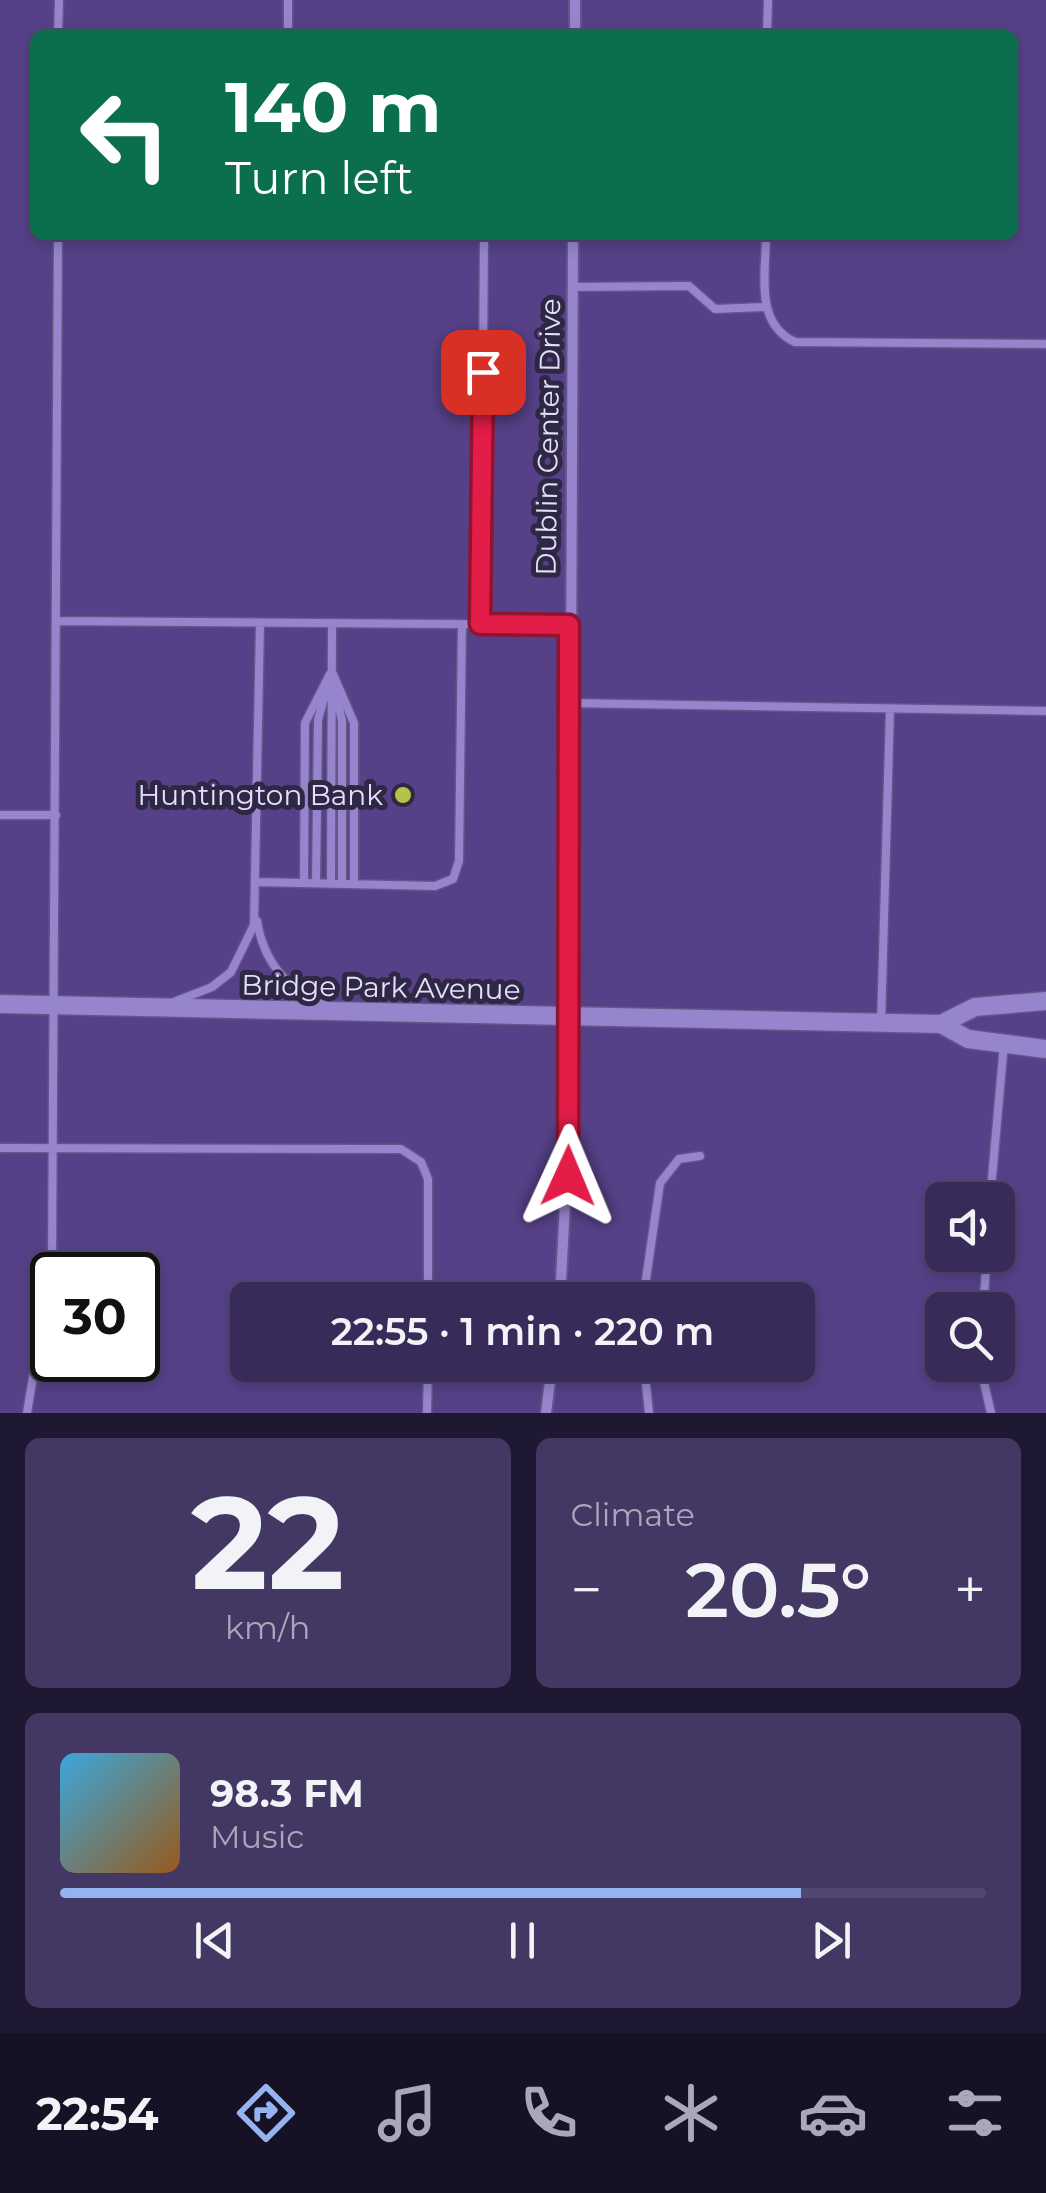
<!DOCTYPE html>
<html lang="en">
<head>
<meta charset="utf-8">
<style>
  body { margin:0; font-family:Montserrat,sans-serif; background:#433763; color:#f1f3f6; height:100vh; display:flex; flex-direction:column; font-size:38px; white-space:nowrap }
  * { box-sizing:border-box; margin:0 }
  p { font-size:32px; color:#aba7bb }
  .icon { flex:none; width:55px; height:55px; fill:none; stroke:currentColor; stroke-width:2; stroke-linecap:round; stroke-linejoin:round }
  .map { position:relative; height:1413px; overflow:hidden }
  .side { display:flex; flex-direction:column; gap:25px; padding:25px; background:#1f1832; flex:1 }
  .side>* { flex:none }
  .hud { position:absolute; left:30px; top:30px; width:988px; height:210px; border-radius:15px; box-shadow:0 5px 15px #0003,0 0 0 2px #524770; background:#0b6e4f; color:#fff; overflow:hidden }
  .controls { position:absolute; left:925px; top:1182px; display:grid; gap:20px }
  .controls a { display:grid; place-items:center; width:90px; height:90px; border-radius:15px; background:#382b5a; box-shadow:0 5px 15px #0003,0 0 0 2px #524770; font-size:50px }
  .speed { position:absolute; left:30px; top:1252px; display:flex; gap:20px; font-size:50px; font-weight:700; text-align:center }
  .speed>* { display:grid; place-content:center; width:130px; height:130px; border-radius:50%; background:#382b5a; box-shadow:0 5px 15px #0003,0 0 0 2px #524770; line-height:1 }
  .speed .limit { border:5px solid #111; border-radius:15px; background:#fff; color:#111 }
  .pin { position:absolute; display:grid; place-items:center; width:85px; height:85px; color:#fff; margin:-42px; border-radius:20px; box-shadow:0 5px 15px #0006 }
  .me { position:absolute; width:110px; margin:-55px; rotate:1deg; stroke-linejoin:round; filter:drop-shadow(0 0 8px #0008) }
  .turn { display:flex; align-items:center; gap:35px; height:210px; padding:0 30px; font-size:45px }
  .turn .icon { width:130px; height:130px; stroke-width:2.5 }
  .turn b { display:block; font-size:70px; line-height:85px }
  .big { font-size:75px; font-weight:600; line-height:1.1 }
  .side .widget { flex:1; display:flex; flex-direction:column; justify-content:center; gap:15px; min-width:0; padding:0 35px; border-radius:15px; background:#433763 }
  .side .dial { align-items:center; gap:0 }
  .dial b { font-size:130px; line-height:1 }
  .song { display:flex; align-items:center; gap:30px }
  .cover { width:120px; height:120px; border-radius:15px; background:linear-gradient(135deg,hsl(200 70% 55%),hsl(30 70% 35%)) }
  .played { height:10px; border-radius:5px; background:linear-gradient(90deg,#95b2f1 80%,#524770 80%) }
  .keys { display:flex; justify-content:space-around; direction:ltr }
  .heat { display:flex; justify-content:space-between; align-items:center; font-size:55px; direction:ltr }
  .side .tiles { flex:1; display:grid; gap:25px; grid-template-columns:1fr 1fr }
  .widget:last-child { grid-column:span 2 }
  .trip { position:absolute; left:230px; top:1282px; width:585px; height:100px; border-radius:15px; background:#382b5a; box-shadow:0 5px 15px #0003,0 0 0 2px #524770; font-weight:600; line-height:100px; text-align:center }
  .tabs { display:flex; height:160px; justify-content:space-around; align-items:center; background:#161124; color:#aba7bb }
  .tabs .icon { width:70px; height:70px }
  .tabs .on { color:#95b2f1 }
  .tabs b { font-size:45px; color:#f1f3f6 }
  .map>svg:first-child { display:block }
  .built { fill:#564188; fill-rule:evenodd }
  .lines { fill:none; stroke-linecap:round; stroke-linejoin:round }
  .service-casing { stroke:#645488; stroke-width:11 }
  .minor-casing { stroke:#645488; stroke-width:14 }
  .tertiary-casing { stroke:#645488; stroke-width:21 }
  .service { stroke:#9685cc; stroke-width:8 }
  .minor { stroke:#9685cc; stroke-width:10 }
  .tertiary { stroke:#9685cc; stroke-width:18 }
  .route-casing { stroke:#92132f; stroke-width:25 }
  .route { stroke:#e11d48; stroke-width:18 }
  .poi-dot { fill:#b6c149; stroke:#2f2844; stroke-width:4 }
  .labels { text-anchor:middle; stroke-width:10; stroke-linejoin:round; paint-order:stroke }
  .street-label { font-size:28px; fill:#e5dffd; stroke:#2f2844 }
  .poi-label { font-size:28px; fill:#e5dffd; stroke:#2f2844; text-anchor:end }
</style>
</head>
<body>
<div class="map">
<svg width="1046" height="1413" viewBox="0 0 1046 1413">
  <rect width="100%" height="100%" fill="#4b3978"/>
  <path class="built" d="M0,0H1046V1413H0ZM35,35H1012V235H35ZM942,1200H998V1255H942ZM52,1275H138V1360H52ZM248,1300H798V1365H248ZM942,1310H998V1365H942Z"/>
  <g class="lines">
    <g class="service-casing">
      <path id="service" d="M58,35L59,0
        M288,35V0
        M767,35L768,0
        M766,235C766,273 754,323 795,342L1046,344
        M572,287L689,286L715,309L766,307
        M57,621L569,625
        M481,624L484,235
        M333,674L354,723V884
        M335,689L342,721V884
        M568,703L1046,711
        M0,815H56
        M257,882L435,886L453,879L459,861L462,624
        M304,883L305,723L330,674
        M316,883L318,720L328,684
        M331,884L332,623
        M257,921C264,964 288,990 327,1006
        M174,1002L212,987L231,972L254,925L260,623
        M881,1024L890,709
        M0,1148L401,1149L421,1162L428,1179V1300
        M990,1200L1004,1044
        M643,1300L660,1183L679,1159L700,1156
        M983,1310L987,1255
        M644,1365L649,1413
        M980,1365L991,1413
        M27,1413L52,1264L58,235
        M427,1413L428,1365"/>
    </g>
    <g class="minor-casing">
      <path id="minor" d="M575,35V0
        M560,1300L569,1126L573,235
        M546,1413L552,1365"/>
    </g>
    <g class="tertiary-casing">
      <path id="tertiary" d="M0,1004L941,1024L975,1007L1046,1001
        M941,1024L968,1039L1046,1049"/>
    </g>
    <use href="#service" class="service"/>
    <use href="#minor" class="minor"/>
    <use href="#tertiary" class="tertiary"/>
  </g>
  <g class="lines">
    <g class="route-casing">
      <path id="route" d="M483,372L480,624L569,625L568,1176"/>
    </g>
    <use href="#route" class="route"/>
  </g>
  <circle class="poi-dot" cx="403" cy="795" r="10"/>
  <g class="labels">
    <g class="street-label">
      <text transform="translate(548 437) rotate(-89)" y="10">Dublin Center Drive</text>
      <text transform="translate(381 987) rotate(1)" y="10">Bridge Park Avenue</text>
    </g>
    <g class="poi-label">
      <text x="383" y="805">Huntington Bank</text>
    </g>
  </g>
</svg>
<div class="controls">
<a><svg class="icon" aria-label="sound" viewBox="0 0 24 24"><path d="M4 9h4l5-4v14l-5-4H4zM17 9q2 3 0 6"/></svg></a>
<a><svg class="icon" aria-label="search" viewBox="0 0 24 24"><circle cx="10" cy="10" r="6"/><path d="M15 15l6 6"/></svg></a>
</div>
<div class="speed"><div class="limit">30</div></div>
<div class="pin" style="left:483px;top:372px;background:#d93025"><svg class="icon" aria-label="arrive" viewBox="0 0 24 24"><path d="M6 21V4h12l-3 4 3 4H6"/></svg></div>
<svg class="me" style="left:568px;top:1176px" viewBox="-20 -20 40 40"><path d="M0-17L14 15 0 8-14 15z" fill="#e11d48" stroke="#fff" stroke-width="4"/></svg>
<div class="trip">22:55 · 1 min · 220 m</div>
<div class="hud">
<div class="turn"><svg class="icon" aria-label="left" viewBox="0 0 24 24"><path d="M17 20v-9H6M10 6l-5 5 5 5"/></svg><div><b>140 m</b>Turn left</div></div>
</div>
</div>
<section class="side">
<div class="tiles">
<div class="widget dial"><b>22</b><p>km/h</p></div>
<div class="widget"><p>Climate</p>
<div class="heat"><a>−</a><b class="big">20.5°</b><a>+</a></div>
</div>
<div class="widget">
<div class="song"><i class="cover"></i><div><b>98.3 FM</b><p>Music</p></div></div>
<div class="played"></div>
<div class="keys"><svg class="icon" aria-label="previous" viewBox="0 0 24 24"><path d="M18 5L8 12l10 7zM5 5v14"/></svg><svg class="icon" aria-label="pause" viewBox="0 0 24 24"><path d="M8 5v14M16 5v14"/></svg><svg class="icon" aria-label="next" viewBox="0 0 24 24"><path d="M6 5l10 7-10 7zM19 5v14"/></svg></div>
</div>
</div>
</section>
<nav class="tabs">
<b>22:54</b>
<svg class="icon on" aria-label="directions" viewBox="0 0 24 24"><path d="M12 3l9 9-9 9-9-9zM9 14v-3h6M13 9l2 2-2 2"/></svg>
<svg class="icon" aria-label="music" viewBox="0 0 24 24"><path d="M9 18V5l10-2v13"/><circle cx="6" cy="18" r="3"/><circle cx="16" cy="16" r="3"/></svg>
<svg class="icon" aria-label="phone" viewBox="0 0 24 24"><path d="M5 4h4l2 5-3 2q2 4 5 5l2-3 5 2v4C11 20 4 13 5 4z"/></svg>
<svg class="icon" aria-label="climate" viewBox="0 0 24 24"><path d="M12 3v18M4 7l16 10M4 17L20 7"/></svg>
<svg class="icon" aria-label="car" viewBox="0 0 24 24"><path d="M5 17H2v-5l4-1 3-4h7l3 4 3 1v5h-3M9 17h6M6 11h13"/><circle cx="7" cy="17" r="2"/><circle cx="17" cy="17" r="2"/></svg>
<svg class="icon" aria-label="filters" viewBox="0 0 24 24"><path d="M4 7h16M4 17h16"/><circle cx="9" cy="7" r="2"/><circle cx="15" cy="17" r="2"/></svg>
</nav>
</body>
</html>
